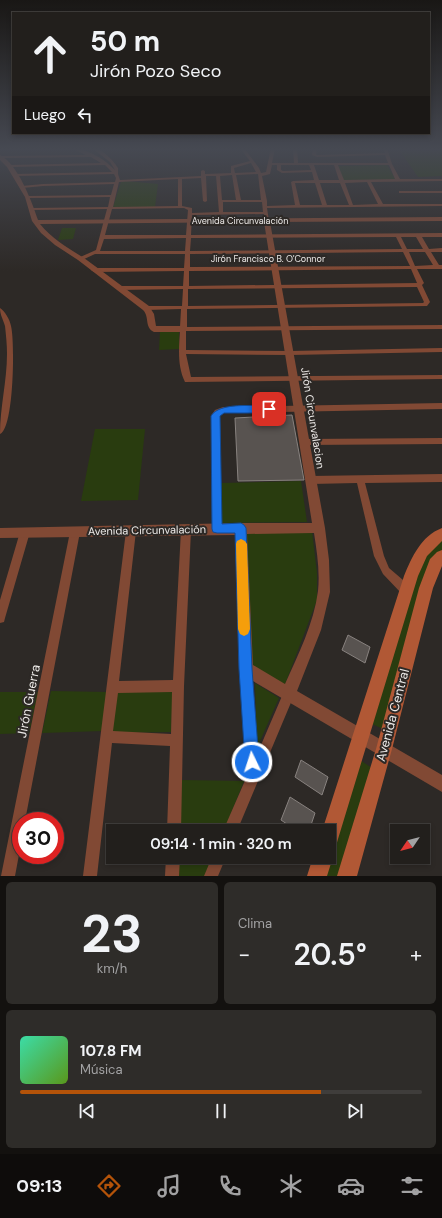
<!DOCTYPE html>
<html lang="es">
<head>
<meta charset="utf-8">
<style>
  body { margin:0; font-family:"DM Sans",sans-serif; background:#2e2c29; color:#f1f3f6; height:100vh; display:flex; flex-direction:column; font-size:15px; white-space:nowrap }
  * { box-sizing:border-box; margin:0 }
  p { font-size:13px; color:#a2a2a3 }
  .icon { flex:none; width:22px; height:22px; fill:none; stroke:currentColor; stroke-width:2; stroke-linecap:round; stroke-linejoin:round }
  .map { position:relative; height:876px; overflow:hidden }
  .panel { display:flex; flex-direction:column; gap:6px; padding:6px; background:#13110f; flex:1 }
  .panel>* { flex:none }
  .top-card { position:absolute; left:12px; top:12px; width:418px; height:122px; border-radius:0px; box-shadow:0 2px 6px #0003,0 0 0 1px #3f3d3b; background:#221f1c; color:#f1f3f6; overflow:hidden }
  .needle { width:26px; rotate:235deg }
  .buttons { position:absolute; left:390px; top:824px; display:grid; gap:8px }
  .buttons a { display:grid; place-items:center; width:40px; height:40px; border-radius:0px; background:#221f1c; box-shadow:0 2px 6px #0003,0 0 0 1px #3f3d3b; font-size:20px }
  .speed { position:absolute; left:12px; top:812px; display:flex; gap:8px; font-size:20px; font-weight:700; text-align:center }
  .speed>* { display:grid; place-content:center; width:52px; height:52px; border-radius:50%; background:#221f1c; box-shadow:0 2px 6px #0003,0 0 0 1px #3f3d3b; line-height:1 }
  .speed .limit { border:6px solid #d22; background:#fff; color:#111 }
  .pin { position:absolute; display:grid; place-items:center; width:34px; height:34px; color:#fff; margin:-17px; border-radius:8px; box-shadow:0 2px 6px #0006 }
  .me { position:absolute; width:44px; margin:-22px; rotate:356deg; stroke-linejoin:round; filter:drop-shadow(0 0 3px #0008) }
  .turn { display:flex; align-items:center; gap:14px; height:84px; padding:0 12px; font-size:18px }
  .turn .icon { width:52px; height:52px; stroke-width:2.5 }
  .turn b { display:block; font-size:28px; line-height:34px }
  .then { display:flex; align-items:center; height:38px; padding:0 12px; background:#0003; gap:8px; font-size:15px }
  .big { font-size:30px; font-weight:600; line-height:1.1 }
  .panel .tile { flex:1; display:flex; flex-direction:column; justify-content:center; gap:6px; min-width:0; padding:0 14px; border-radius:6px; background:#2e2c29 }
  .panel .dial { align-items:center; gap:0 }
  .dial b { font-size:52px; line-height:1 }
  .song { display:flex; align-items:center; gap:12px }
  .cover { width:48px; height:48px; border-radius:6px; background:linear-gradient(135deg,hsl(160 70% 55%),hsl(90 70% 35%)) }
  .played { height:4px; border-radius:2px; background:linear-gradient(90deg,#b45309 75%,#3f3d3b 75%) }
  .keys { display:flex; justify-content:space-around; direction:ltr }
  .heat { display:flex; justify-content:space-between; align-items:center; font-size:22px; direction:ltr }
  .panel .tiles { flex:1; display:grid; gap:6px; grid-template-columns:1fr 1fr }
  .tile:last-child { grid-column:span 2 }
  .trip { position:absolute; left:106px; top:824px; width:230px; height:40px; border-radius:0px; background:#221f1c; box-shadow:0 2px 6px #0003,0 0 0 1px #3f3d3b; font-weight:600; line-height:40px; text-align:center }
  .dock { display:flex; height:64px; justify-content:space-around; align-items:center; background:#0e0c0b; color:#a2a2a3 }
  .dock .icon { width:28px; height:28px }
  .dock .current { color:#b45309 }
  .dock b { font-size:18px; color:#f1f3f6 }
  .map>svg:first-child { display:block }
  .green { fill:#293c0f }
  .building { fill:#585350; stroke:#88827f }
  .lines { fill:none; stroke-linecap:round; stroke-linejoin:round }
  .minor { fill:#814934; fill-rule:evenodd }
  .tertiary { fill:#814934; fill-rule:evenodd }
  .secondary { fill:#b15835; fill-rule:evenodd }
  .route { fill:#1a73e8; stroke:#114b97 }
  .slow { fill:#f59e0b }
  .labels { text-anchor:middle; stroke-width:4; stroke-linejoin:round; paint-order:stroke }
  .far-street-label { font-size:9px; fill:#ece9e7; stroke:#2d2926 }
  .street-label { font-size:11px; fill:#ece9e7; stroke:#2d2926 }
  .near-street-label { font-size:13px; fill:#ece9e7; stroke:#2d2926 }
</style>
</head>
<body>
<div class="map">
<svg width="442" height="876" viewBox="0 0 442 876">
  <rect width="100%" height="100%" fill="#2d2926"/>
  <path class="green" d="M398,148H442V176L418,177Z
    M387,165L396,180H343L338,166Z
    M125,181L158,184L155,207H113L121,182Z
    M62,228H76L73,239L58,240Z
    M160,331H179V349L159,350Z
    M95,429H145L138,500L81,501Z
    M301,481L307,522L222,523L221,483Z
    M312,531L317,573V600L284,687L250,666L243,533Z
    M442,540V550L383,729L372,724L417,575L428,552Z
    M255,683L279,698L257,748Z
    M173,688L171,732L112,733L116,689Z
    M51,691L107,692L103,731L42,733Z
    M0,692H38L29,733L0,734Z
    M360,760L372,768L342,876H325Z
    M181,780L244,781L224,831H180Z
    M179,857H213L205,876H178Z"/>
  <path class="building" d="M292,415L304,480L238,481L235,418Z
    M348,635L370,647L365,663L342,650Z
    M301,760L328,777L322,795L295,777Z
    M290,797L315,813L309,831H297L281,820Z"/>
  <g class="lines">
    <path class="minor" d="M0,148H42L40,149L0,150Z
      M71,148C86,148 105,159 115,170L110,162L92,148C102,148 113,160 118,168V174L120,180L201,176V171L203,170L205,171V174L231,173V166L250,161L240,148H244L259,168L261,173L266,172L271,148H275L272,163H294L293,148H297L298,163H388L385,155L317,157L312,155L313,148H317L316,154L317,155L385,153L383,148H387L392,164L400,179H442V181L371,182L383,204H442V206L267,208L269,221L267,222L265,221L264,214L192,215L191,235L442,233V237H422L429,249L442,248V252H431L439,265H442V269H417L424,283L422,285L430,302L427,306L187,309V327L442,325V329L186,331V350L290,351L442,348V352L290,355L186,354L191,377L442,375V379L185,382C177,366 179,347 180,331L179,329L180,327L181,309L146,310L143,308L146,306H182L183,289L119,290L116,288L119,286H183L184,271L94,272L91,270L94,268H184L185,254H95L82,260H78V258L96,250L107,209L32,210L30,209L32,208L108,207L110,197L28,198L26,197L28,196L111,195L114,184L43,186L22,188L20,187L22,186L43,184L115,182L116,178L114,174L14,176L12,175L14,174L112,172L105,165L9,167L7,166L9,165L101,163L91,157L0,158V156L86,155ZM251,163L256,172L235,173L234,168ZM272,165H277V170L282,173L312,172L314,180L293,181L291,182L295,205L267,206V201L262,176L270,174ZM281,165H309L311,170L283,171L281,170ZM314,165H334L339,180H319ZM338,165H389L395,179L344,180ZM258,174L261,200H241L236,175ZM232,175L236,200H222L220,176ZM206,176H216L219,212L192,213V208L182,206V179L201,178L203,201L205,202L207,201ZM178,179V206L113,207L119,182ZM367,182L378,204L353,205L345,183ZM295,183H315L322,205H300ZM320,183H340L349,205H327ZM223,202H262L263,212H223ZM184,208L188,210L186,235H105L112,209ZM396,237L402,249L190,251L191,238ZM401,237H416L423,249H407ZM186,238L185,251H100L104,239ZM403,252L410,266L190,267V254ZM409,252H425L433,265L415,266ZM411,269L417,283L189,286V271ZM417,287L424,302L423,303L188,306V289Z
      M399,191H442V193H399Z
      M0,308C5,311 10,320 11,326C15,341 14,429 0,434C0,407 7,381 7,354C7,345 6,335 5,326C3,319 0,315 0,308Z
      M442,403V409L224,413L219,416L222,529L220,532L217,533L214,532L212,529L211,416L215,410L223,407Z
      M442,438V444L305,445L302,444L301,442L302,440L305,439Z
      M442,474V482L365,483L384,556L389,568L410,586L411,590L410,594L406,595L402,594L383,574L374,556L357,483L311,484L308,483L307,480L308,477L311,476Z
      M186,526L189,527L191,530L184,686L181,831H167L170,746L112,743L97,876H83L126,531L128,528L131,527L134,528L136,531L119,681L173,680L181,530L183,527ZM172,692L171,734L113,731L118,693Z
      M25,528L28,529L30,532L5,618L4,622L0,623V600L20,532L22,529Z
      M75,528L78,529L80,532L25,821H21V844L15,876H1L70,532L72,529Z
      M246,663L250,665L252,669L258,752L285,689L289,687L293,689L295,693L237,831H223L247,776L240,669L242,665Z
      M166,857H180L179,876H165Z
      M212,857H226L218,876H204Z"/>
    <path class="tertiary" d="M0,155C18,164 32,202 38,220L442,217V221L270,222L325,528L329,560L330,592L321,630L297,691L442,775V792L241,674L239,669L235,535L0,538V528L241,523H312L264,222L40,224C52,239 68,248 84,258C106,274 127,290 149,306L154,314L156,326H182L186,329L182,332H154C144,327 150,317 143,310L78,260L55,245L41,233L32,221L25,197L7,167L0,160ZM314,533C317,552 320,572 318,591C314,623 298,655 285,684L253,665L247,534Z"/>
    <path class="secondary" d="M442,528V541L427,556L418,576L338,839L336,846L329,848V831H322L404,576C412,557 421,536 442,528Z
      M442,550V566L433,588L392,749L357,876H337L376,749L419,588L430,559L437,552Z
      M329,850L333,857L327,876H307L313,857H329Z"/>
  </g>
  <linearGradient id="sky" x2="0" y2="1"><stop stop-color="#191715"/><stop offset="0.55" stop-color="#464952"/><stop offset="1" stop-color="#464952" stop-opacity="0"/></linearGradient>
  <rect width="442" height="271" fill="url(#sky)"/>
  <path class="route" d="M269,406L273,409L269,413H224L220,416L222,524L241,523L244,525L246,528L252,669L259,762L257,767L252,769L247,767L245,762L239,669L235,533H217L213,532L212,529L211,416C219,402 254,406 269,406Z"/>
  <path class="slow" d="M241,539L245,541L247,544L250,629L248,634L244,636L240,634L238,629L236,544L237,541Z"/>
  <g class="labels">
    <g class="far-street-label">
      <text x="240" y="224">Avenida Circunvalación</text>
      <text x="268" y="262">Jirón Francisco B. O'Connor</text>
    </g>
    <g class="street-label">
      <text transform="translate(313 418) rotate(81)" y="4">Jirón Circunvalacion</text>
      <text transform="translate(147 530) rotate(-1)" y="4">Avenida Circunvalación</text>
    </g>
    <g class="near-street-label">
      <text transform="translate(28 701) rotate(-79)" y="5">Jirón Guerra</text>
      <text transform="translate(392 715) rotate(-75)" y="5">Avenida Central</text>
    </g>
  </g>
</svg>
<div class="buttons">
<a><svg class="needle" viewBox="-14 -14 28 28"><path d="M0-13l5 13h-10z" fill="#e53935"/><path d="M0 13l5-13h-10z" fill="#a2a2a3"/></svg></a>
</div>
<div class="speed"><div class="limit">30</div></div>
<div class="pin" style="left:269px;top:409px;background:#d93025"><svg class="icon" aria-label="arrive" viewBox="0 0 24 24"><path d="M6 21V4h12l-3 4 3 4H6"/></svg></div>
<svg class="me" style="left:252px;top:762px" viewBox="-20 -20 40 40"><circle r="17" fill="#1a73e8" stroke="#fff" stroke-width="3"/><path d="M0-11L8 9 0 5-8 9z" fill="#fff"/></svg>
<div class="trip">09:14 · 1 min · 320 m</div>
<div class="top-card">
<div class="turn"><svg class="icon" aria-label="ahead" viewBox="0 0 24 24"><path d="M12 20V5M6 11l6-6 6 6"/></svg><div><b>50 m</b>Jirón Pozo Seco</div></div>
<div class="then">Luego<svg class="icon" aria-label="left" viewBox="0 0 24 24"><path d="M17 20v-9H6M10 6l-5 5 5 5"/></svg></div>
</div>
</div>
<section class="panel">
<div class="tiles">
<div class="tile dial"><b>23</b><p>km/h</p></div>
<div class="tile"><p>Clima</p>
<div class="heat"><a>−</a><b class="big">20.5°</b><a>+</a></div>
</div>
<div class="tile">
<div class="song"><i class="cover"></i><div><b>107.8 FM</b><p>Música</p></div></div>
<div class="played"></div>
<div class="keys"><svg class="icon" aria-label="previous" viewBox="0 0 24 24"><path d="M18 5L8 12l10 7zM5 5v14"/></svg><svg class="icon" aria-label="pause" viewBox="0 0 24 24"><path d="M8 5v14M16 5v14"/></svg><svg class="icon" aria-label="next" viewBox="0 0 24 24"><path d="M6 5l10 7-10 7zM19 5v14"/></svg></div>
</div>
</div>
</section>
<nav class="dock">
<b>09:13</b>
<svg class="icon current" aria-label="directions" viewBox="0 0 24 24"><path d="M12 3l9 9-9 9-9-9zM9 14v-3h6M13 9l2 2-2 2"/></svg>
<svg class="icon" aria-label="music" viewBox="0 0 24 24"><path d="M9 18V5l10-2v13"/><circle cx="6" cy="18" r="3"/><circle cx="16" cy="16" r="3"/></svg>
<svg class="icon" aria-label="phone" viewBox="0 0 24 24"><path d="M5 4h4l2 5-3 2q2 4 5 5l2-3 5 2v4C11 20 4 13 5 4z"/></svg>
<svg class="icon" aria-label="climate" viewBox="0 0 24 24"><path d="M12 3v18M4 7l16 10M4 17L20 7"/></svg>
<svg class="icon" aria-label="car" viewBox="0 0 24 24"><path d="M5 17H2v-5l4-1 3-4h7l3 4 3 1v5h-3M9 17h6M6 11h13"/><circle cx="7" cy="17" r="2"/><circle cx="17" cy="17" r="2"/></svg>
<svg class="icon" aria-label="filters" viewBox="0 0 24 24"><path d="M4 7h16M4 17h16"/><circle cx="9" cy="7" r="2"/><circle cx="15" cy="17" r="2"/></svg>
</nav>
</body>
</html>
